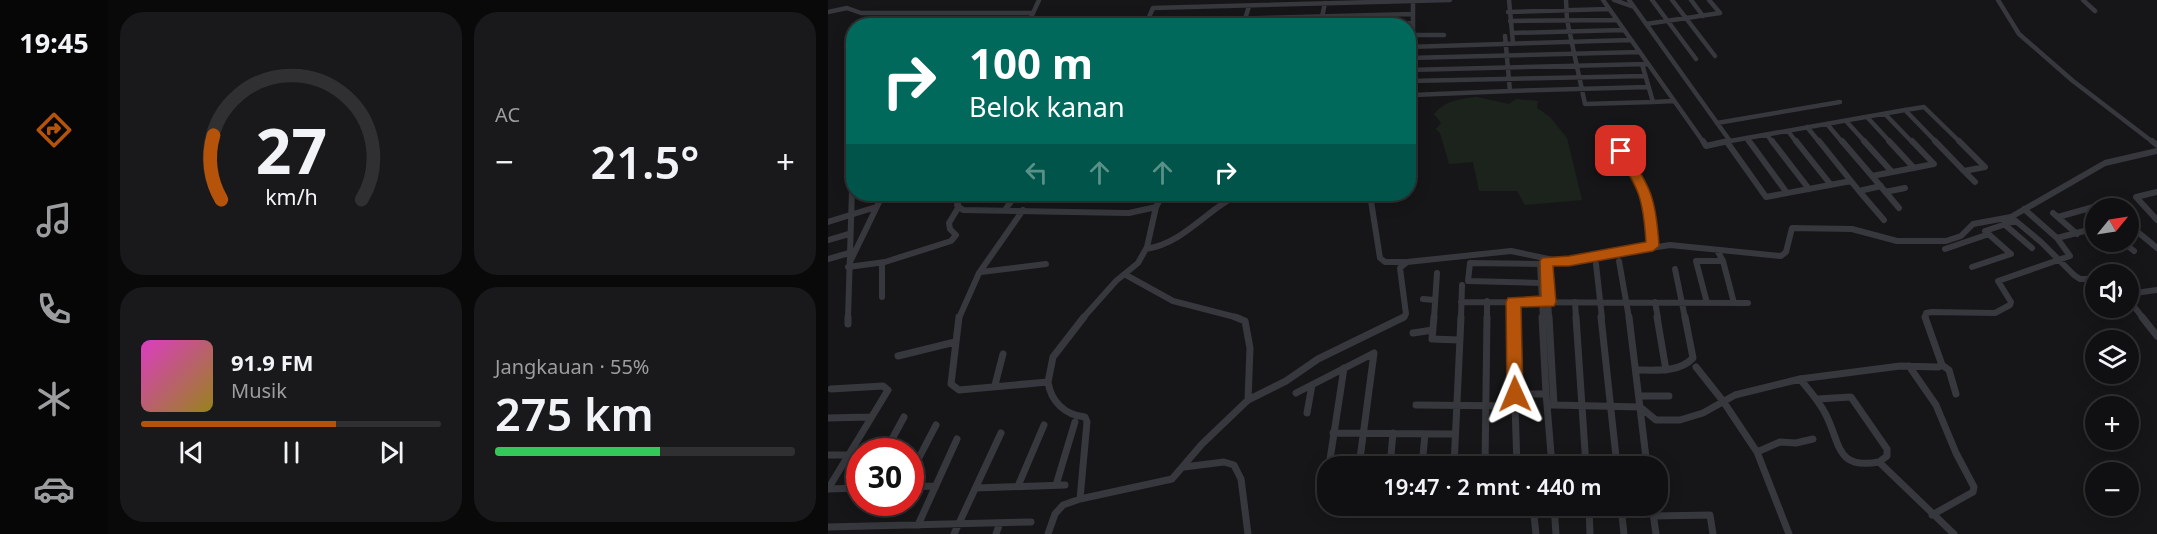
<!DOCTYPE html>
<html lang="id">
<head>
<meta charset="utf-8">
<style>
  body { margin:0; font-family:"Noto Sans",sans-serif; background:#19191b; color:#f1f3f6; height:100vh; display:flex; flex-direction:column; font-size:22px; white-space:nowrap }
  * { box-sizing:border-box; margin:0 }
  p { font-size:20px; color:#9c9d9f }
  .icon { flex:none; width:33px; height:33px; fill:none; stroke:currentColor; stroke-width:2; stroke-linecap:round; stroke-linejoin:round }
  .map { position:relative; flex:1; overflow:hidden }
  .panel { display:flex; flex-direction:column; gap:12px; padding:12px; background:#09090a; width:720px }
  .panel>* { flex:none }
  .guide { position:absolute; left:18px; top:18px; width:570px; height:183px; border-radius:24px; box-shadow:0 3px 15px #0003,0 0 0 2px #303032; background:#00695c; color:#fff; overflow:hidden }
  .needle { width:39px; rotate:60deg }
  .controls { position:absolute; left:1257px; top:198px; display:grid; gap:12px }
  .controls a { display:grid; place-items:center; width:54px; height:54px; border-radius:50%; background:#101012; box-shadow:0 3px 15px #0003,0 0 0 2px #303032; font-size:30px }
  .speed { position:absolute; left:18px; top:438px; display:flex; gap:12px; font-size:30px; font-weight:700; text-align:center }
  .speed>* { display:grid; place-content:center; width:78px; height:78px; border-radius:50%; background:#101012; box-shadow:0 3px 15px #0003,0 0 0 2px #303032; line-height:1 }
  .speed .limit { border:9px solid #d22; background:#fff; color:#111 }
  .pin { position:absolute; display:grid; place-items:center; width:51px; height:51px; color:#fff; margin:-26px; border-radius:12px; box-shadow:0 3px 9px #0006 }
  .me { position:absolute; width:66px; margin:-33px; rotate:359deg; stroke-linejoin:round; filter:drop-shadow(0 0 4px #0008) }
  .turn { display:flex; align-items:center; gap:21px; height:126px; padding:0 24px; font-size:27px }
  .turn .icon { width:78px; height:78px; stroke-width:2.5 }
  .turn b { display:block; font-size:42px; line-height:51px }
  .lanes { display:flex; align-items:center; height:57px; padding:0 24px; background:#0003; justify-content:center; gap:30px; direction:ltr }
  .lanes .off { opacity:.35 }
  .big { font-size:45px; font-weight:600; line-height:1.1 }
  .panel .widget { flex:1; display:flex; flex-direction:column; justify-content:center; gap:9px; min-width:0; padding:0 21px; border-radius:24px; background:#19191b }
  .panel .dial { align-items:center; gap:0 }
  .dial svg { height:156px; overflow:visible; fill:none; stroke:#303032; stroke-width:7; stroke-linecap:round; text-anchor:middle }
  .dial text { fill:#f1f3f6; stroke:none }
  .song { display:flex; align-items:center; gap:18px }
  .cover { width:72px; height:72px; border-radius:9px; background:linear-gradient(135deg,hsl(310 70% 55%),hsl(50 70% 35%)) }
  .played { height:6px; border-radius:3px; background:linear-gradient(90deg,#b45309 65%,#303032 65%) }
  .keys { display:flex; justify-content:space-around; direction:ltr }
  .heat { display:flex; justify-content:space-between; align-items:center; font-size:33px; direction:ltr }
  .charge { height:9px; border-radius:4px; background:linear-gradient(90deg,#34c759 55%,#303032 0) }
  .panel .tiles { flex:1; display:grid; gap:12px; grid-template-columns:repeat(2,1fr) }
  .trip { position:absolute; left:489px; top:456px; width:351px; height:60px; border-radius:24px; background:#101012; box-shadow:0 3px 15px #0003,0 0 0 2px #303032; font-weight:600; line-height:60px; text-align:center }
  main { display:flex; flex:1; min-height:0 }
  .tabs { display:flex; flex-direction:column; width:108px; justify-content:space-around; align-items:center; background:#060607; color:#9c9d9f }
  .tabs .icon { width:42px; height:42px }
  .tabs .on { color:#b45309 }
  .tabs b { font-size:27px; color:#f1f3f6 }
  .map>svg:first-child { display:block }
  .green { fill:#1c231d }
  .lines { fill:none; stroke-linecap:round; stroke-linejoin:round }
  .minor-far2 { stroke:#37383d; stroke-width:4.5 }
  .minor-far1 { stroke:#37383d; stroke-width:6 }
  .minor { stroke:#37383d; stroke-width:7 }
  .route { fill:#b45309; stroke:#753606; stroke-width:1.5 }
</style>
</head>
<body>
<main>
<nav class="tabs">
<b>19:45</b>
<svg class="icon on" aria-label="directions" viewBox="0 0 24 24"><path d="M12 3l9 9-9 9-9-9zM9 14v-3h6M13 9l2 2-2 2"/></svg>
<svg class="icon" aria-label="music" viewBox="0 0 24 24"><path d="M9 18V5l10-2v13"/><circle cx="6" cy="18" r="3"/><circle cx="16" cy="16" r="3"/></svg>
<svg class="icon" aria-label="phone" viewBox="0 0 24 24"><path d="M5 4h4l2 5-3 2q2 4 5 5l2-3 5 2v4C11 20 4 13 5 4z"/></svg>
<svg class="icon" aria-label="climate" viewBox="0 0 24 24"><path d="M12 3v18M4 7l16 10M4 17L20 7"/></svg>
<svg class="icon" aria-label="car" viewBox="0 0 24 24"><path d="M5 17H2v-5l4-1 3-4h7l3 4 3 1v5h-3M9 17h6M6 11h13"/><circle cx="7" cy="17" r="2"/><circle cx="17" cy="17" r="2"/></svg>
</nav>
<section class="panel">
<div class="tiles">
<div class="widget dial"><svg viewBox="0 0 100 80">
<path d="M14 69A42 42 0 1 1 86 69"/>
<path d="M14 69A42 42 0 0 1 10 36" stroke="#b45309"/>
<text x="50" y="56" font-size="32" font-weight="700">27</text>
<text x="50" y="72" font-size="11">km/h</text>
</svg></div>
<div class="widget"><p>AC</p>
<div class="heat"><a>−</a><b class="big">21.5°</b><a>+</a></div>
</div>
<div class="widget">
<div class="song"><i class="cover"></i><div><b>91.9 FM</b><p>Musik</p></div></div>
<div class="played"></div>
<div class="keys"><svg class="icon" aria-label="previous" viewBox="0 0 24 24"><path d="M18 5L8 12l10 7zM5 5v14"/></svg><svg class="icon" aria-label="pause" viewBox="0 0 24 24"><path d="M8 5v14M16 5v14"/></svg><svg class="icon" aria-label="next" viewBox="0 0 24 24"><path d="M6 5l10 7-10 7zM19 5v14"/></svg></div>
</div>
<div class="widget"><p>Jangkauan · 55%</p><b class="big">275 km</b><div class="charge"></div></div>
</div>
</section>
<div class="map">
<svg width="1329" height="534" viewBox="0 0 1329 534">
  <rect width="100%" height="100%" fill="#161618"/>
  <path class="green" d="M649,97L681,104L688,99L710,101L709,108L722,117L739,138L754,200L697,205L689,191H651L645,162L621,164L612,133L608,129L613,123L606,114C618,100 632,99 649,97Z"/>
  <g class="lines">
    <path class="minor-far2" d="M681,0L685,43
      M738,0L739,20L757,104L825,102L814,64
      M775,0L876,143
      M786,0L806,7
      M801,0L902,141L1077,110
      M824,0L868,59
      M844,0L887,56
      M863,0L875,16
      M881,0L892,13
      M1170,0L1191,34L1245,81L1326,143
      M1255,0L1267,11
      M0,12L19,8L33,13H205
      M680,12L781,9
      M319,21L585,14
      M682,21L788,20
      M818,24L892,13
      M199,26L211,0
      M317,26L325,8L622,0
      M415,26L421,6
      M492,26L497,3
      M527,26L585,23
      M684,33L795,30
      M616,35H585V95L682,91L677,36
      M580,36L585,35V0
      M580,47L803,40
      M580,58L812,52
      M580,70L820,64
      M581,81L817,76
      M682,91L820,87
      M825,102L846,101
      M1077,110L1109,143
      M1077,110L1096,107L1133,143
      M1057,114L1085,143
      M1039,117L1063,143
      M1018,121L1038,143
      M889,123L1012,102
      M999,124L1015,143
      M979,127L992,143
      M960,131L969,143
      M939,135L945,143
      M918,138L922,143
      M893,143L902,141"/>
    <path class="minor-far1" d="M875,141L878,146L900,141
      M921,141L959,193
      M944,141L981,189
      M968,141L1003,185
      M991,141L1031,191L1053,186
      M1014,141L1044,176L1106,164L1084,141
      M1036,141L1064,172
      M1061,141L1086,168
      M1107,141L1136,171L1157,167L1131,141
      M1324,141L1329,145
      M899,142L938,197L1023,181
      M793,151L812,179L820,202L824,246
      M1136,171L1147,182
      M1044,176L1071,208
      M1031,191L1056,220
      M1057,192L1077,188
      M1329,192L1308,197L1329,220
      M134,194L129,205L135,210L301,213L328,207L335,194
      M529,194L539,196L543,201L552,258L557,262H577
      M1196,209L1229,238L1268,228
      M177,210L188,194
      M1225,213L1249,234
      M1183,217L1213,242L1246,275L1252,279H1268
      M1230,217L1269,206
      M0,222L48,207
      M1176,224L1204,248
      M1300,224L1329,248
      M0,240L21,234
      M1269,242L1280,251
      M1295,242L1306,251
      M318,249C356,243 378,210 411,194
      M1117,249L1161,234
      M889,250L895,261L906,303
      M0,259L21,253
      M718,261L721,318
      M791,261L801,318
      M22,262L55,194
      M54,263V297
      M642,263L712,264L713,283L640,281Z
      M768,264L774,318
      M20,267L57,262L123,241L128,235L122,229L121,223L130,208
      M1144,267L1183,254L1157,231L1187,221
      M847,269L857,318
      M153,272L218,264
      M298,275L345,301L411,318
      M713,283L715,318
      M1300,294L1329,290
      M595,299L607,300
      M1300,299L1315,318
      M633,302L920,303
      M685,302V318
      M747,302L748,318
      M827,302L830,318
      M879,303L868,261H895
      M20,318L24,189
      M131,318L151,273L195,210
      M255,318L288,281L310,263L319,247L328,207
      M575,318L578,314L572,268L579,262L683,251L735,262L842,245L953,256L958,252L964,228L1024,229L1069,241H1118L1133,236L1145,224L1183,217L1277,163L1329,151
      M606,318L609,273
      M633,318L634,285
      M659,318V301
      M1097,318L1098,313L1104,312L1167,313L1182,305L1183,302L1170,281L1242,256L1229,238"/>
    <path class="minor" d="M131,317L123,384L131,390L220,382C223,402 237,415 257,417L259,422L252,499
      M407,317L417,321L422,348L420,400
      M606,317L604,339L631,340
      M685,317L687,394
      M714,317L718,394
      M721,317L726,405L812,407L828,420H852L875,413L907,395L972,379L1072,366L1110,367L1114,365L1097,317
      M748,317L758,466
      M773,317L789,466
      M801,317L819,466
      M829,317L838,370
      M1314,317L1329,336
      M20,324V317
      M585,333L605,330
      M70,356L127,342
      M1114,365L1121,370L1128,394
      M1081,366L1108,405L1128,453L1146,487L1145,492L1104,515
      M868,367L895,401L929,452L961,534
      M808,370C827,370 851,373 865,358L857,317
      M972,379C981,390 991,401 997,413C1013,443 1007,470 1051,462L1126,534
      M220,382L225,357L256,317
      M167,385L175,354
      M468,393L546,353L531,466
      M811,396H841
      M989,399L1023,397L1059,449V456L1051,462
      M588,405L687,406V394H718L719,405H726
      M719,405L724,466
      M687,406L689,466
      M479,413L484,385
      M0,418L42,417
      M505,433L626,434
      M57,452L76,417
      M929,452L952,442L968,443L985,439
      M0,455H20
      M501,466L516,368
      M562,466L565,433
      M594,466L597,434
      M626,466L633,317
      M657,466L659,317
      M356,467L396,462L406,465L413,479L420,534
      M82,475L108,425
      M228,485L247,422
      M190,486L216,425
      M82,487L106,486
      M148,488L237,485
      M498,488L500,475
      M0,489L60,390L55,386L3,389
      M0,489L32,488
      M705,506L708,534
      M726,506L728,534
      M761,506L762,534
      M793,506L796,534
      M801,506H824
      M824,506L828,534
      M826,516L882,515L885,534
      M90,525L129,439
      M0,527L203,522
      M126,534L173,433
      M168,534L172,523
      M220,534L227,514L235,505L252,499L344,479L374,444L420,400L458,381L490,359L576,317"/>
  </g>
  <path class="route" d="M793,147L797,148C823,188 828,198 831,246L825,251L741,266H725L728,302L726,306L693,307L695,394L693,399L687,401L682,399L679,394L678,302L680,298L713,296L712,261L714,258L741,256L818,242C815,197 811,189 787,151Z"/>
</svg>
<div class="controls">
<a><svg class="needle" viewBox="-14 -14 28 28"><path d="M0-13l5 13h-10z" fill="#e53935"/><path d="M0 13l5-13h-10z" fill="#9c9d9f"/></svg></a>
<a><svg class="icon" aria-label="sound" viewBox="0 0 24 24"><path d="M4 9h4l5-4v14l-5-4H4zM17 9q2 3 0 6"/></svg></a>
<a><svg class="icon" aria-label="layers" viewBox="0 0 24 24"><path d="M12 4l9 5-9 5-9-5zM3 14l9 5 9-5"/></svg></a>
<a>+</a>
<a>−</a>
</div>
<div class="speed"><div class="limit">30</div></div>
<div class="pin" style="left:793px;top:151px;background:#d93025"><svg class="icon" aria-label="arrive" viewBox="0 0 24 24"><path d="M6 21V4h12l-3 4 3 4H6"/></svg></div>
<svg class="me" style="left:687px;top:394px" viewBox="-20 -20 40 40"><path d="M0-17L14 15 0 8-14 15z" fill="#b45309" stroke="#fff" stroke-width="4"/></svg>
<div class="trip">19:47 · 2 mnt · 440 m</div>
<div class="guide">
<div class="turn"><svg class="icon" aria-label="right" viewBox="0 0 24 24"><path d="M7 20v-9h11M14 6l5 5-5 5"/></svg><div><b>100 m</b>Belok kanan</div></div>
<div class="lanes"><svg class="icon off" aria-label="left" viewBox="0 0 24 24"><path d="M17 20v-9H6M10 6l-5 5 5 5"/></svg><svg class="icon off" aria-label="ahead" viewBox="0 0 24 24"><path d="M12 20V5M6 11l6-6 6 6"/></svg><svg class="icon off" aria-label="ahead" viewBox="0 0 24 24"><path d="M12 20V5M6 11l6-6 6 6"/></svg><svg class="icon" aria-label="right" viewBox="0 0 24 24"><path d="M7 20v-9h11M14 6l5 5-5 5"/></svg></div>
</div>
</div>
</main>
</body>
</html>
